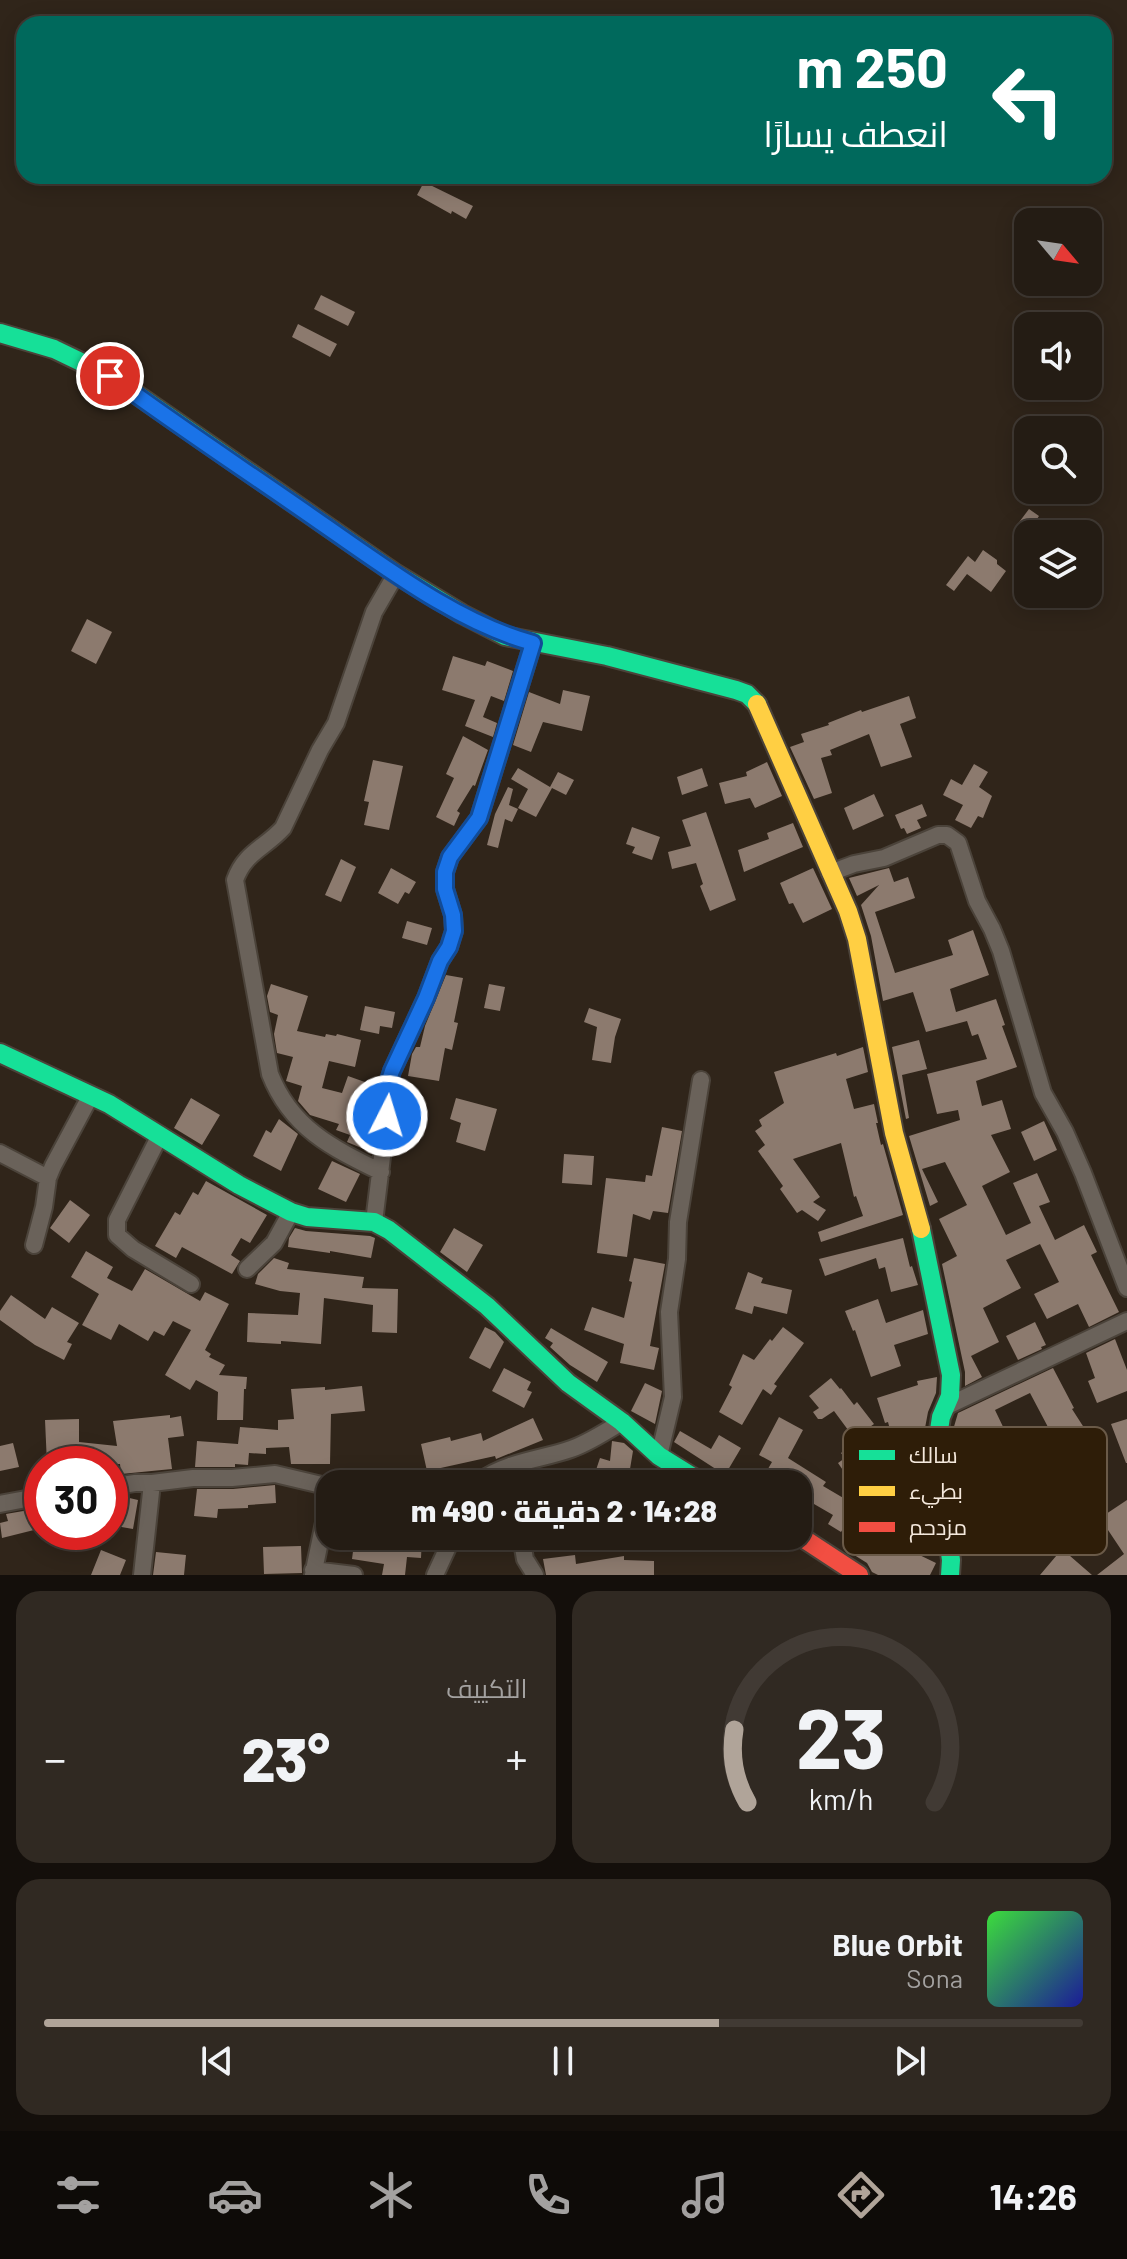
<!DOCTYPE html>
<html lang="ar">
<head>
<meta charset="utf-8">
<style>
  body { margin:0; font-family:Barlow,Cairo,sans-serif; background:#302922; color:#f1f3f6; direction:rtl; height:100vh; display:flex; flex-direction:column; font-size:30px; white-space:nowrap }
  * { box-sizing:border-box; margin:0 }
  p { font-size:26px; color:#a3a1a0 }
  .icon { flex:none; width:44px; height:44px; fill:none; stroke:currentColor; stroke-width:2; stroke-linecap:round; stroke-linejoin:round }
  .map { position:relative; height:1575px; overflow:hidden; direction:ltr }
  .details { display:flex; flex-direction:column; gap:16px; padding:16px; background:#140f0b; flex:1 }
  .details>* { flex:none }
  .hud { position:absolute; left:16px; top:16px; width:1096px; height:168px; border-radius:24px; box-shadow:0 4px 20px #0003,0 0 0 2px #413a34; direction:rtl; background:#00695c; color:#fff; overflow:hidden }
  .needle { width:52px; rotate:119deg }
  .tools { position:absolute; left:1014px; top:208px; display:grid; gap:16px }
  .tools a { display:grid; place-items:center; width:88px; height:88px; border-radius:16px; background:#241c14; box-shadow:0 4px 20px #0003,0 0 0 2px #413a34; font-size:40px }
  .speed { position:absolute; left:24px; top:1446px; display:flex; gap:16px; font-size:40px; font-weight:700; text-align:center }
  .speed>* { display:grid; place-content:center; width:104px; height:104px; border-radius:50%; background:#241c14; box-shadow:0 4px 20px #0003,0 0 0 2px #413a34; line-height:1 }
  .speed .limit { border:12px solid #d22; background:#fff; color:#111 }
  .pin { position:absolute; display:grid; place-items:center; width:68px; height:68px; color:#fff; margin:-34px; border:4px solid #fff; border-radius:50%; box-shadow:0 2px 8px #0007 }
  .me { position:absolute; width:88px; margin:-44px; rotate:5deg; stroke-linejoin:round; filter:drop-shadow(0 0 6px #0008) }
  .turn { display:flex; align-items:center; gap:28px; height:168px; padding:0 32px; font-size:36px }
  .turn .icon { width:104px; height:104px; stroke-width:2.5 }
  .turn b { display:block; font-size:56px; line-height:68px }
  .big { font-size:60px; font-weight:800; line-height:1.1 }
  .details .tile { flex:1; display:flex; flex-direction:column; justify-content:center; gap:12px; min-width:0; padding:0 28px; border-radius:24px; background:#302922 }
  .details .dial { align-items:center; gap:0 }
  .dial svg { height:208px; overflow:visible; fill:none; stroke:#413a34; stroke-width:7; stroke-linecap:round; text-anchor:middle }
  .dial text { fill:#f1f3f6; stroke:none }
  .song { display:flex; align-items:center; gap:24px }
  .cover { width:96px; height:96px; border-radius:12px; background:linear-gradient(135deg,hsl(120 70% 55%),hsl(240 70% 35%)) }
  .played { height:8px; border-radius:4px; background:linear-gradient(90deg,#b0a499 65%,#413a34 65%) }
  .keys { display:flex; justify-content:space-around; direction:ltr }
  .heat { display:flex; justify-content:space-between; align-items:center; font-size:44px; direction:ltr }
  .details .tiles { flex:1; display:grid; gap:16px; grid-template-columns:1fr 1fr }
  .tile:last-child { grid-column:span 2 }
  .trip { position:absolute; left:316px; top:1470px; width:496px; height:80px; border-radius:24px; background:#241c14; box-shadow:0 4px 20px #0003,0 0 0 2px #413a34; font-weight:800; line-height:80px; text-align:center; direction:rtl }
  .menu { display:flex; height:128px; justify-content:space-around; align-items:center; background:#0e0b08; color:#a3a1a0 }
  .menu .icon { width:56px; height:56px }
  .menu .current { color:#b0a499 }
  .menu b { font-size:36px; color:#f1f3f6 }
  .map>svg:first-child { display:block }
  .building { fill:#8c7a6e; fill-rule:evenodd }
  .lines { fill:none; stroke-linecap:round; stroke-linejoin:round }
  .street-casing { stroke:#4b433a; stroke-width:20 }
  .fast-casing { stroke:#4b433a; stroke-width:22 }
  .slow-casing { stroke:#4b433a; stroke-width:22 }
  .jam-casing { stroke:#4b433a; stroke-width:22 }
  .street { stroke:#6a625a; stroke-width:16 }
  .fast { stroke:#16e098; stroke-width:18 }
  .slow { stroke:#ffcf43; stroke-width:18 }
  .jam { stroke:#f24e42; stroke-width:18 }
  .route-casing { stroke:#114b97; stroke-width:20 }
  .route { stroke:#1a73e8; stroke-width:14 }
  .key { fill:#2e1d08; stroke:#6a5a48; stroke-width:2 }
  .key-label { font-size:22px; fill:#f5e9dd }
</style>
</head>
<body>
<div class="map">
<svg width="1127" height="1575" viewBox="0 0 1127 1575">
  <rect width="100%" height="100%" fill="#30251a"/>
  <path class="building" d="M424,182L473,206L466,219L452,211L451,214L417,195Z
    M321,295L355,312L348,326L314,309Z
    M298,324L337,344L330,357L292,337Z
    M1029,509L1039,516L1035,522L1052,534H1028V549L1012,546L1017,525Z
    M983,550L997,560V564L1006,571L991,592L967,574L954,591L946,585L968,556L975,562Z
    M87,619L112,632L96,664L71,651Z
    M453,656L485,666L487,661L513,671L504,701L491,696L483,717L497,723L493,737L465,726L475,700L442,690Z
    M563,690L590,696L582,731L543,722L531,752L513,745L529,692L560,704Z
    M909,696L916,718L900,724L912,757L881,767L869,734L830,750L832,755L821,758L832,793L814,799L790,747L804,742L801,734L829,725L828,723L861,710L862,712Z
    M463,736L488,750L475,786L473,785L457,811L460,813L454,826L436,817L454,778L446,774Z
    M373,760L403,766L389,830L364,825L369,802L364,801Z
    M767,762L782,796L755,808L750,798L725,804L719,783L747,776L746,772Z
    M974,764L988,772L979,787L992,796L983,818L978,816L971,828L955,820L963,805L943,795L951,779L962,785Z
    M518,768L550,787L558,772L574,780L566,795L552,788L536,817L518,808L528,789L511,779Z
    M702,768L708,786L682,795L677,777Z
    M508,787L513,789L509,805L518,809L512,822L505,819L498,848L487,845L495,814Z
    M874,794L884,816L853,830L844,808Z
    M922,804L927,816L917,820L921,828L907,834L904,828L901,829L895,815Z
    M706,812L736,900L710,911L700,886L703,884L696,863L672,869L668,852L691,846L682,820Z
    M793,823L803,847L744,872L738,850L769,839L767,833Z
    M632,827L660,837L652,860L632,853L635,847L626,844Z
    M341,859L356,867L341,902L325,895Z
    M391,868L416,882L409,894L405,892L398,904L378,893Z
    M813,868L832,909L803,923L793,903L789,904L780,883Z
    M889,868L894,882L908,877L915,898L875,912L895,973L953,955L948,940L973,930L989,975L950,989L956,1012L996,999L1005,1025L1002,1026L1017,1067L976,1081L982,1106L1002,1100L1011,1129L991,1135L1010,1172L982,1186L1006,1235L1031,1223L1013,1183L1037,1173L1050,1202L1039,1206L1055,1240L1084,1225L1097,1252L1091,1255L1119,1312L1089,1327L1078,1304L1047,1319L1034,1294L1059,1282L1040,1244L1006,1260L1021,1288L983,1308L999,1342L971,1356L982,1377L965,1386V1372L942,1264L957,1256L939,1219L967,1205L945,1162L922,1169L938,1202L930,1206L909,1136L960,1120L958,1110L937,1114L927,1074L987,1059L978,1034L972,1036L967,1021L926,1032L913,992L883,1001L871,936L861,905L879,885L857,896L849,878Z
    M407,921L432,928L427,945L402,938Z
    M446,975L463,978L454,1022L458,1023L452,1050L445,1048L439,1081L408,1076L412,1054L416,1047H420L425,1026Z
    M271,984L308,996L297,1031L325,1037L326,1034L336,1036L337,1034L361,1040L355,1067L329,1061L322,1088L342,1093L348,1076L376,1086L369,1109L376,1111V1114L364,1149L347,1142L350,1135L336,1130L339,1124L310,1115L298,1101L302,1086L286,1081L293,1057L277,1053L274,1034L278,1015L270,1012L267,996Z
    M489,984L505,987L500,1011L484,1008Z
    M365,1006L395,1012L392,1028L380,1026L379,1034L360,1030Z
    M589,1008L621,1019L615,1037L611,1063L592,1060L597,1027L584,1022Z
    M919,1040L927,1069L902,1075L909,1118L906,1119L892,1047Z
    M863,1047L868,1072L846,1079L854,1109L874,1104L878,1123H876L881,1145L883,1144L903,1215L821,1242L818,1232L863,1216L856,1196L854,1197L841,1143L793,1159L820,1197L813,1202L826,1210L818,1221L802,1210L797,1213L780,1189L783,1186L758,1151L765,1145L755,1131L762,1126L759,1120L784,1103L774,1072L836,1053L837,1056Z
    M191,1098L220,1115L202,1145L174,1128Z
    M456,1098L497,1109L485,1151L456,1142L461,1123L450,1119Z
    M279,1119L298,1134L281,1171L253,1156L266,1130L271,1133Z
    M1044,1121L1057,1150L1034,1161L1021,1132Z
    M662,1127L682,1131L668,1213L653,1211L650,1220L633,1214L627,1257L597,1253L606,1178L645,1182L646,1175L652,1176Z
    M564,1154L594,1156L592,1185L562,1183Z
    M332,1161L360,1174L346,1202L318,1189Z
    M206,1181L267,1215L250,1243L241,1238L231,1255L240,1261L232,1274L182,1247L176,1258L155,1246L175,1212L180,1215L193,1192L198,1195Z
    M70,1200L90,1215L69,1243L50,1228Z
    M295,1228L306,1231L370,1236L375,1238L371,1258L330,1251V1253L288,1247L289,1238Z
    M454,1228L483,1245L467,1272L440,1252Z
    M903,1238L910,1267L912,1266L918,1285L891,1292L885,1267L879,1269L876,1258L825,1276L819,1259Z
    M86,1251L113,1267L107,1278L132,1291L145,1269L200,1301L205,1292L229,1304L205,1350L211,1354L209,1357L225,1365L219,1375L247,1377L246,1389H244L243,1420H217L218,1392L196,1380L190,1390L165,1375L191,1330L173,1321L164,1336L154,1331L148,1341L119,1324L111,1340L82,1325L99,1294L71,1277Z
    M274,1258L289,1263L287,1269L364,1277L362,1288L398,1289L397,1333L372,1332L373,1305L324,1298L321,1344L281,1341V1344L247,1342L248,1313L298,1315L300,1293L280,1291L255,1284L258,1274Z
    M634,1258L665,1264L650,1346L659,1348L654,1370L620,1363L624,1344L584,1330L592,1307L624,1318L632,1282L629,1281Z
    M748,1272L763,1278L761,1283L792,1290L787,1314L754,1306L752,1314L735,1309Z
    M11,1295L45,1319L52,1307L79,1323L67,1342L72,1344L64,1360L35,1345L0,1320V1311Z
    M878,1299L886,1323L923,1310L928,1334L894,1345L901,1366L871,1377L855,1330L853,1331L845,1311Z
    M1035,1322L1046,1345L1041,1347L1042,1349L1018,1360L1006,1336Z
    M485,1327L495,1332L504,1342L490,1369L469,1358Z
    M783,1327L804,1343L774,1384L777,1386L771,1395L763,1389L742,1425L719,1412L732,1387L729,1385L743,1354L754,1360L770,1339L772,1341Z
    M551,1328L608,1362L597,1382L570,1365L550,1347L553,1343L545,1338Z
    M1115,1339L1127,1370V1391L1097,1403L1088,1381L1095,1378L1086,1353Z
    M504,1368L531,1382L527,1390L532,1392L524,1408L492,1391Z
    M1053,1368L1074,1408L1072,1409L1099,1451L1060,1475L1063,1481L1045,1491L1049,1497L1040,1502L1029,1484L1028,1474L958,1476L953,1430L958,1413ZM1030,1393L1058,1446L1013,1471L1002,1435L1006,1433L995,1410Z
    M937,1377L936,1393L928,1412L925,1428L928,1462L900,1469L888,1422L885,1423L877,1398L918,1385L917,1381Z
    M831,1378L840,1389L841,1388L854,1405L857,1402L874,1424L854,1438L834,1411L822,1419H818L813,1412L819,1408L809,1396Z
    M645,1383L662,1391L655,1424L631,1411Z
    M362,1386L365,1411L331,1414L330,1464H291L289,1447L266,1448V1454L249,1453L248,1465L235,1464V1467H195L197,1441L238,1444L240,1427L278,1430V1420L294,1419L291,1389L325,1387V1390Z
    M170,1415V1418L181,1416L184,1436L168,1438L172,1469L121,1474L120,1464H47L45,1420L79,1419V1442L117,1446L113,1421Z
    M779,1417L803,1430L788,1458L826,1482L823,1486L857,1506L841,1532L828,1524L833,1515L814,1504L803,1522L798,1521V1484H759L772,1462L759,1455Z
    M533,1418L543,1440L496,1459L495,1456L427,1471L421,1444L450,1437L451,1441L481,1433L483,1441Z
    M1127,1419V1463H1126L1111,1424Z
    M680,1431L711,1449L719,1435L741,1448L725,1475L674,1442Z
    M862,1436L878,1458L849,1479L838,1463L845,1458L841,1453Z
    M612,1441L624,1443L633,1451L630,1469L653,1472L651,1484H619L620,1481L595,1473L600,1458L610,1461Z
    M13,1443L19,1467L0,1471V1446Z
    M275,1485L276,1503L248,1505V1508L218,1509L217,1518L194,1516L197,1489H233Z
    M871,1486L923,1525L907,1549L936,1563L930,1575H878L872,1572L867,1563L843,1548L853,1528L876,1540L892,1516L864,1497Z
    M121,1496L138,1500L133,1529L110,1525L111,1498Z
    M1127,1500V1575H1097L1124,1554L1100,1518Z
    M29,1510L34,1530L2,1538L0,1523L8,1521L6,1514Z
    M355,1536H422L421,1558L407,1557L405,1575H382L384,1564L352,1559Z
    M301,1546L302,1573L264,1574L263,1547Z
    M1062,1549L1092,1575H1040Z
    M101,1550L126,1560L120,1575H91Z
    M156,1552L186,1555L184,1575H153Z
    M575,1555L576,1564L624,1556V1560L654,1561V1575H546L543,1559Z"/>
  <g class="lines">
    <g class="street-casing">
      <path id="street" d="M830,873L854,864L884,858L938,835H947L958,843L977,901L992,929L1001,951L1043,1093L1065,1132L1083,1173L1127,1288
        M160,1135L117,1220V1235L133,1249L191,1284
        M0,1153L48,1178
        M381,1172C332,1148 291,1128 270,1074L235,880C245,852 265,848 283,828L320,750L336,723L374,612L396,574
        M374,1222L387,1116L385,1093L392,1071L426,998L440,961L449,947L454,931L453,915L445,889V872L450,857L479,818L533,643
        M34,1245L44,1207L48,1178L53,1166L91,1095
        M247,1269L274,1243L291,1212
        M945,1407L1127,1321
        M659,1456L673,1397L669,1312L677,1259L678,1222L701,1080
        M513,1466L515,1484
        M415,1484L482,1480C506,1462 543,1459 571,1449C589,1443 606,1431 622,1422
        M110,1487L135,1483H152L193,1478H232L275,1474L330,1487
        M0,1504L42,1496
        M521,1536L525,1559L535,1575
        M313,1570L354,1575
        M142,1575L152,1483
        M313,1575L330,1494
        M435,1575L453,1536"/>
    </g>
    <g class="fast-casing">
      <path id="fast" d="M0,333L54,349L110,376L396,574L462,614L505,636L607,656L736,690L747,694L757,704
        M0,1053L109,1104L239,1185L291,1212L307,1217L374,1222L389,1230L487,1306L568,1383L622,1422L659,1456L704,1484
        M921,1229L951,1375L950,1396L941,1417L939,1430L944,1477L943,1504L951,1560L950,1575"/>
    </g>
    <g class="slow-casing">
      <path id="slow" d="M757,704L848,911L857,939L894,1133L921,1229"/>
    </g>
    <g class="jam-casing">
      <path id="jam" d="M798,1535L859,1575"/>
    </g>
    <use href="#street" class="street"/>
    <use href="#fast" class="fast"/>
    <use href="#slow" class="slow"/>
    <use href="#jam" class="jam"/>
  </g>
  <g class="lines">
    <g class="route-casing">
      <path id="route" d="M110,376C179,427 251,474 321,523C385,567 458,623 533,643L479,818L450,857L445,872V889L453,915L454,931L449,947L440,961L426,998L392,1071L385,1093L387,1116"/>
    </g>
    <use href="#route" class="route"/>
  </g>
  <rect x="843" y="1427" width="264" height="128" rx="12" class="key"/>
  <rect x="859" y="1450" width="36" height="10" fill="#16e098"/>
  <rect x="859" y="1486" width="36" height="10" fill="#ffcf43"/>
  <rect x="859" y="1522" width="36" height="10" fill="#f24e42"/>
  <g class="key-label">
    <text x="909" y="1463">سالك</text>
    <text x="909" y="1499">بطيء</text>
    <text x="909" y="1535">مزدحم</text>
  </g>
</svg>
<div class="tools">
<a><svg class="needle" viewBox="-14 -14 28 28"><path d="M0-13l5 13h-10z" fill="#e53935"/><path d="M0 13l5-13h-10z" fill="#a3a1a0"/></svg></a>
<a><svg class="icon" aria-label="sound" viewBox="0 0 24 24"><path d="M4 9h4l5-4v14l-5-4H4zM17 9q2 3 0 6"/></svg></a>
<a><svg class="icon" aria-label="search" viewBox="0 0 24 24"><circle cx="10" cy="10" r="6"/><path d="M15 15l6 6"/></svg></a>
<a><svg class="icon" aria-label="layers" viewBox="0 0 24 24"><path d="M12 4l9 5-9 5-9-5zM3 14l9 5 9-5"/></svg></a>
</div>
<div class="speed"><div class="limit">30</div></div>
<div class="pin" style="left:110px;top:376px;background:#d93025"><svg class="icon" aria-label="arrive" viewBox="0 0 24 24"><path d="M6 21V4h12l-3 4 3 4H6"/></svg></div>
<svg class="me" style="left:387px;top:1116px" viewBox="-20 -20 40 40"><circle r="17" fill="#1a73e8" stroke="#fff" stroke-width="3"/><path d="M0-11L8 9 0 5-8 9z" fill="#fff"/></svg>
<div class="trip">14:28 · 2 دقيقة · 490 m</div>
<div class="hud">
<div class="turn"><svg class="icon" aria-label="left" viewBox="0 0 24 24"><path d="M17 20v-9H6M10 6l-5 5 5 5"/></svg><div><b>250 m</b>انعطف يسارًا</div></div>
</div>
</div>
<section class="details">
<div class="tiles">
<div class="tile dial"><svg viewBox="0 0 100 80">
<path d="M14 69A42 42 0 1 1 86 69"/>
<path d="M14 69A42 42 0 0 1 9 41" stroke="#b0a499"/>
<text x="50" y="56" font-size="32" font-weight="700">23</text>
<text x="50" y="72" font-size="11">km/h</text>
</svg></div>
<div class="tile"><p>التكييف</p>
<div class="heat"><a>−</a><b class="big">23°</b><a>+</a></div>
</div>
<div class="tile">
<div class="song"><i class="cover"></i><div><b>Blue Orbit</b><p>Sona</p></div></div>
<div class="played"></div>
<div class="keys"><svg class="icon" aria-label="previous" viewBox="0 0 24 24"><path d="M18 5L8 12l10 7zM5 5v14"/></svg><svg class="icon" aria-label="pause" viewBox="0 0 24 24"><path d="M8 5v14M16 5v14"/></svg><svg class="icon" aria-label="next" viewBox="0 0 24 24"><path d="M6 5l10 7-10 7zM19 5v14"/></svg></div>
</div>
</div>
</section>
<nav class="menu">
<b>14:26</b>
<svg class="icon current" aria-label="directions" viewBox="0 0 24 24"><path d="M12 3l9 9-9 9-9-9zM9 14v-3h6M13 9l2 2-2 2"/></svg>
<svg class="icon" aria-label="music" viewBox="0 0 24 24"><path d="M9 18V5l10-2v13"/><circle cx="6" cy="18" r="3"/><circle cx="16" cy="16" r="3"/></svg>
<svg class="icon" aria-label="phone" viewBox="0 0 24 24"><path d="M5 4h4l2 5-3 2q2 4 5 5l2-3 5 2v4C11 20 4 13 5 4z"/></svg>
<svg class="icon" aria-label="climate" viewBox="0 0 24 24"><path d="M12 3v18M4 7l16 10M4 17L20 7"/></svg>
<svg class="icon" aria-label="car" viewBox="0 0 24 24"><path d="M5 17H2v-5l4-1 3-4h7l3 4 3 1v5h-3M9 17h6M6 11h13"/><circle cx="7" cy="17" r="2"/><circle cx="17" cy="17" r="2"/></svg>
<svg class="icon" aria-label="filters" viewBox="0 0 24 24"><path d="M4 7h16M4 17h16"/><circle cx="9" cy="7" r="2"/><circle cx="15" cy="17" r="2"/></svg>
</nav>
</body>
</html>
